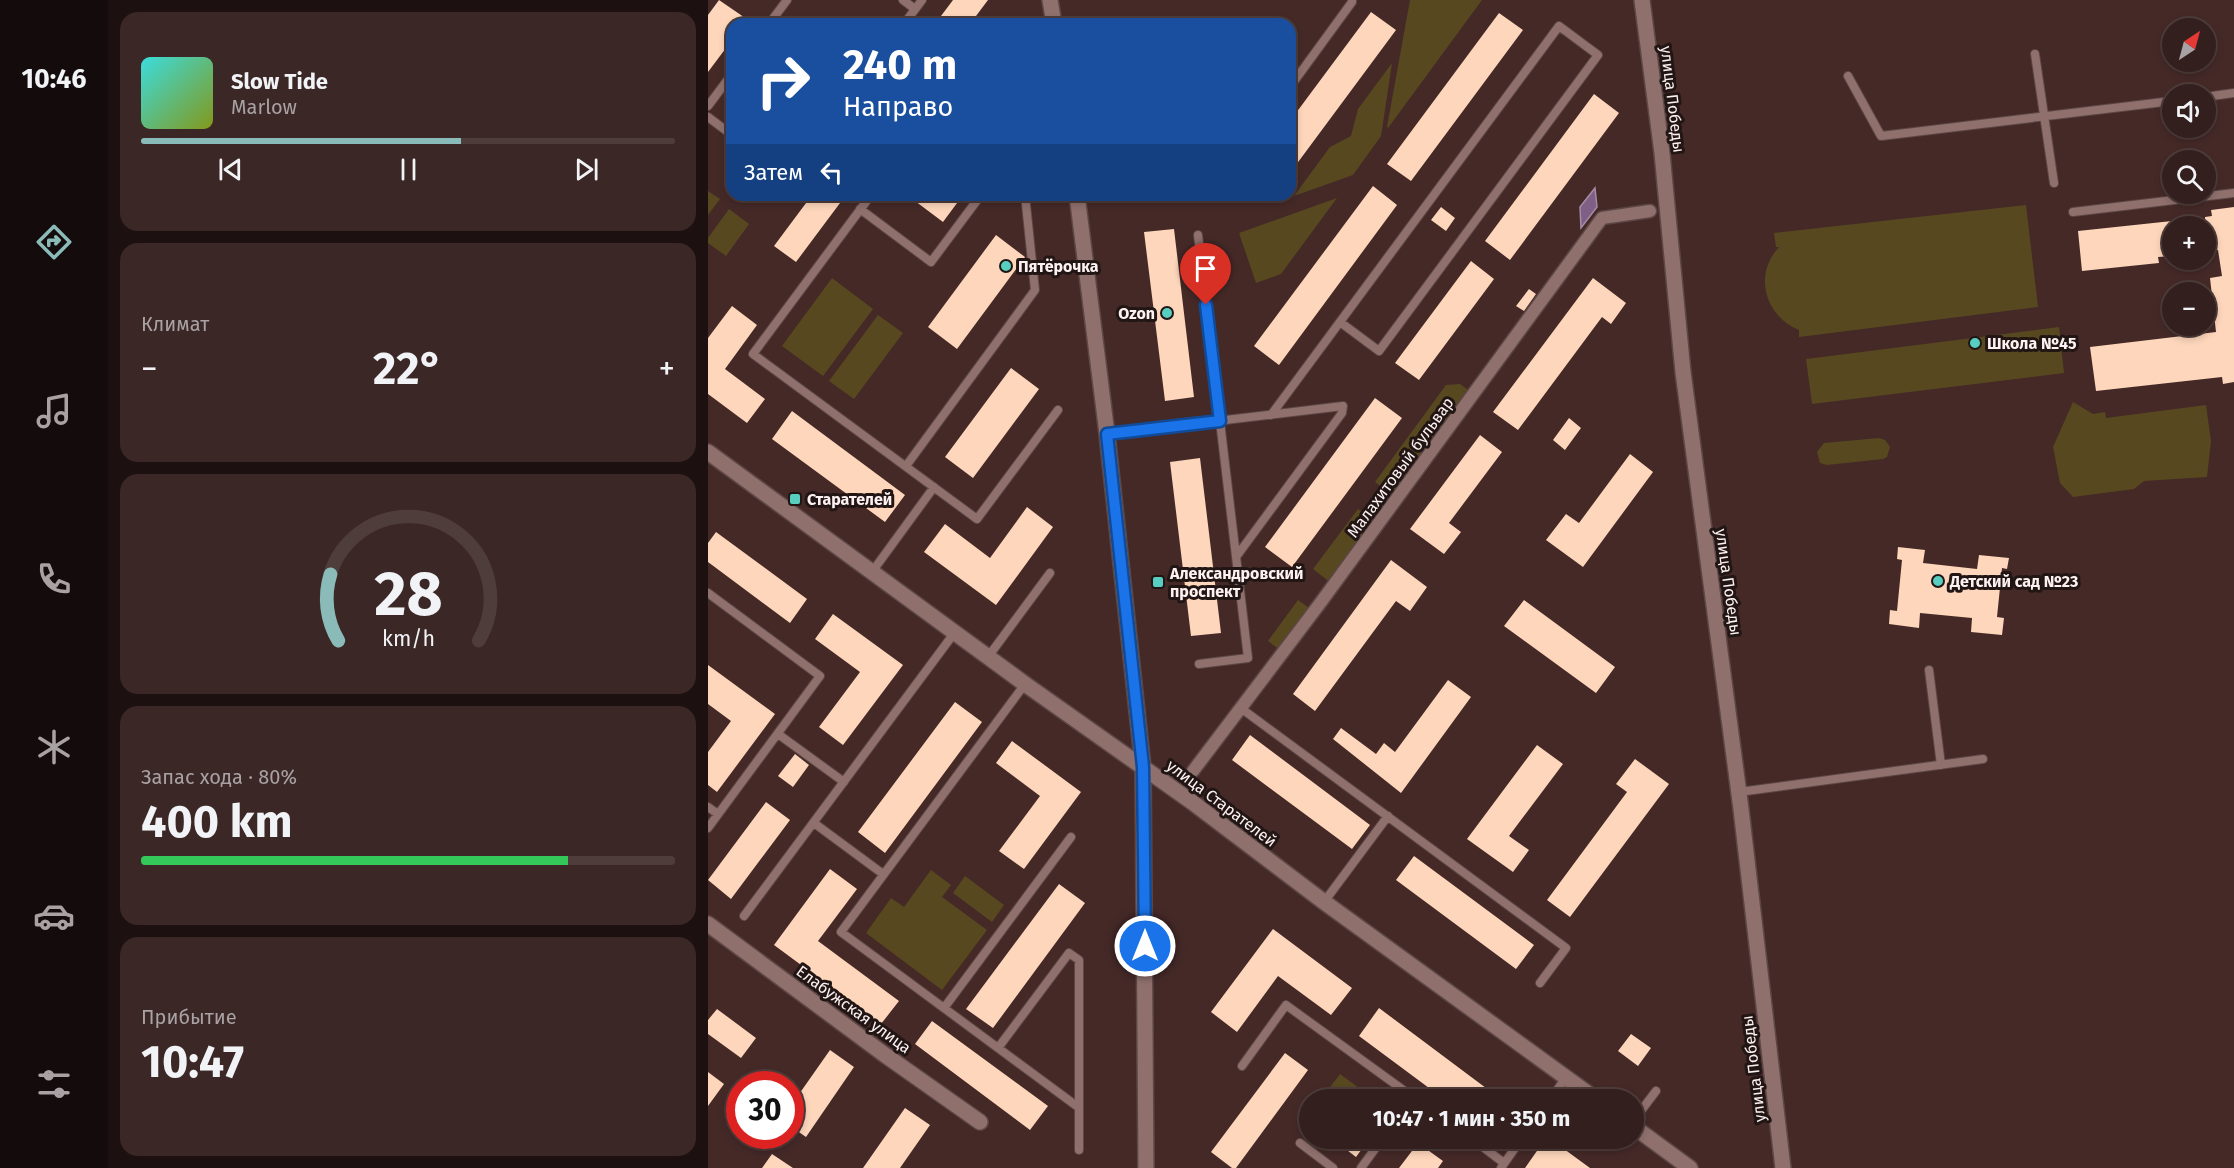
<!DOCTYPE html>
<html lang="ru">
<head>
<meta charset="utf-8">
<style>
  body { margin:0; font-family:"Fira Sans",sans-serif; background:#3b2726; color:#f1f3f6; height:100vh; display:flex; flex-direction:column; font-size:22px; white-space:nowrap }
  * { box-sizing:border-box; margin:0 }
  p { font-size:20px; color:#a9a2a4 }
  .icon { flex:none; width:33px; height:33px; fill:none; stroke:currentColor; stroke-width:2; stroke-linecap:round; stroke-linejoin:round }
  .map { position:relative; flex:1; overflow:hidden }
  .side { display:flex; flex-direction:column; gap:12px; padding:12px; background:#1c1110; width:600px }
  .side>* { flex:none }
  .guide { position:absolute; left:18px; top:18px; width:570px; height:183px; border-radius:18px; box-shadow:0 3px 9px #0003,0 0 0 2px #4e3d3b; background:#1a4fa0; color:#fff; overflow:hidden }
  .needle { width:39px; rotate:36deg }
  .tools { position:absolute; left:1454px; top:18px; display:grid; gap:12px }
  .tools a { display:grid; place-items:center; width:54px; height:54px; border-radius:50%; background:#331f1d; box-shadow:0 3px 9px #0003,0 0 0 2px #4e3d3b; font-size:30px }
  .speed { position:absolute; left:18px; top:1071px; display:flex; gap:12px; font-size:30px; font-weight:700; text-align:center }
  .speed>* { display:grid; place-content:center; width:78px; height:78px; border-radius:50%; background:#331f1d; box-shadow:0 3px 9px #0003,0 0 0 2px #4e3d3b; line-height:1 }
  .speed .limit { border:9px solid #d22; background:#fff; color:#111 }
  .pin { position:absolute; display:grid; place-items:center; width:51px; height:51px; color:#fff; margin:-62px -26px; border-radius:50% 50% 50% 0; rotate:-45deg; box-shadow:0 0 6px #0007 }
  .pin .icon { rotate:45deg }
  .me { position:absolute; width:66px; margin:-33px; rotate:0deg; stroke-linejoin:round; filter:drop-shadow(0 0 4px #0008) }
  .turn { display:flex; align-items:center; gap:21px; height:126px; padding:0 18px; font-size:27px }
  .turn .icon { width:78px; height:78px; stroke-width:2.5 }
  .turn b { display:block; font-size:42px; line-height:51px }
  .then { display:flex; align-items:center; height:57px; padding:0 18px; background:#0003; gap:12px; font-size:22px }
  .big { font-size:45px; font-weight:700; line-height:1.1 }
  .side .card { flex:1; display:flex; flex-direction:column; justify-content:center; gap:9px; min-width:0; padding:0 21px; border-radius:18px; background:#3b2726 }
  .side .dial { align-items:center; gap:0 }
  .dial svg { height:156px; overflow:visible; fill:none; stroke:#4e3d3b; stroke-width:7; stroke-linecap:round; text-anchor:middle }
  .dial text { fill:#f1f3f6; stroke:none }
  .song { display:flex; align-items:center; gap:18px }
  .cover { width:72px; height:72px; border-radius:9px; background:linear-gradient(135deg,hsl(180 70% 55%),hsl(70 70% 35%)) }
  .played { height:6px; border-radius:3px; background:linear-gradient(90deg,#8bbbb9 60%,#4e3d3b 60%) }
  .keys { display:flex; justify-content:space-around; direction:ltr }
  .heat { display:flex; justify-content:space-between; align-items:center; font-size:33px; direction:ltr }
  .charge { height:9px; border-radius:4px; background:linear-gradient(90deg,#34c759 80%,#4e3d3b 0) }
  .trip { position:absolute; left:591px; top:1089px; width:345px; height:60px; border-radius:30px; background:#331f1d; box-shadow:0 3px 9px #0003,0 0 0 2px #4e3d3b; font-weight:700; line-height:60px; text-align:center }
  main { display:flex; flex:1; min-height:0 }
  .dock { display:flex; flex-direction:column; width:108px; justify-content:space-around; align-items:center; background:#140c0c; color:#a9a2a4 }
  .dock .icon { width:42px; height:42px }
  .dock .active { color:#8bbbb9 }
  .dock b { font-size:27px; color:#f1f3f6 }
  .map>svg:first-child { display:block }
  .green { fill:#574820 }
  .water { fill:#805f86; stroke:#a68ba6; stroke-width:1.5 }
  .building { fill:#fdd6bb }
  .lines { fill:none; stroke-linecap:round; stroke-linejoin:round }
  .service-casing { stroke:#5c4746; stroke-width:10 }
  .pedestrian-casing { stroke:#5c4746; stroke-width:15 }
  .minor-casing { stroke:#5c4746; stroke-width:18 }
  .service { stroke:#8f706d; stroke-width:8 }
  .pedestrian { stroke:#8f706d; stroke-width:12 }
  .minor { stroke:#8f706d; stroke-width:15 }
  .route-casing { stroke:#114b97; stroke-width:15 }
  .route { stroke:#1a73e8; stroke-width:10 }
  .poi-dot { fill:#58cec0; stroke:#221615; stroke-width:2 }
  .labels { text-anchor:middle; stroke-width:6; stroke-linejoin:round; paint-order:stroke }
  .street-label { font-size:16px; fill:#fdf2f1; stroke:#221615 }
  .poi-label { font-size:16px; font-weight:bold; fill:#fdf2f1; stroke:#221615; text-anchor:start }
</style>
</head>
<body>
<main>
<nav class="dock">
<b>10:46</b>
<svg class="icon active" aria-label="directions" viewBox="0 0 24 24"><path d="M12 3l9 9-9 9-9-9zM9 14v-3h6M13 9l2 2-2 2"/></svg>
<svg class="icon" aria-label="music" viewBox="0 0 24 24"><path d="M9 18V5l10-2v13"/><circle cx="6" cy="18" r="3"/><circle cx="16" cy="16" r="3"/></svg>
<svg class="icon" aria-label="phone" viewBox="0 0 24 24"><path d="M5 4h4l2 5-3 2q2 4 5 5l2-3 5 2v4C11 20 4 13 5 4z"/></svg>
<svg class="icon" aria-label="climate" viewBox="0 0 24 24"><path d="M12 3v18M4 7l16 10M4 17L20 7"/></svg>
<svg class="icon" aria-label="car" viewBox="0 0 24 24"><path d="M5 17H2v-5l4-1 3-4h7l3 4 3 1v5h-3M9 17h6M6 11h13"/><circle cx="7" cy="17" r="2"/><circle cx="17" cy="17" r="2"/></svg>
<svg class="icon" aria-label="filters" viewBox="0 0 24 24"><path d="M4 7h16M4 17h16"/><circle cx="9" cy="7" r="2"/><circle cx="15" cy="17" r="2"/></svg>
</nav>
<section class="side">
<div class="card">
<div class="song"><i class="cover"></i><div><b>Slow Tide</b><p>Marlow</p></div></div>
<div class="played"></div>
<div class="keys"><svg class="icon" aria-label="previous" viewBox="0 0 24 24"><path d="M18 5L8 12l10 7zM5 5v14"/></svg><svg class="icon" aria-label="pause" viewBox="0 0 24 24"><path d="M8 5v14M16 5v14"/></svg><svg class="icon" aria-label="next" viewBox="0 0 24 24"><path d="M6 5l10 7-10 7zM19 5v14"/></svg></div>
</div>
<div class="card"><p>Климат</p>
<div class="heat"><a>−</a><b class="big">22°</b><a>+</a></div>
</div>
<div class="card dial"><svg viewBox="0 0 100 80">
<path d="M14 69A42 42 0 1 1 86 69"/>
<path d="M14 69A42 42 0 0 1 10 35" stroke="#8bbbb9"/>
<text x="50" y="56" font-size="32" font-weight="700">28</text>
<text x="50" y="72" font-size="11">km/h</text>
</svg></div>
<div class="card"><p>Запас хода · 80%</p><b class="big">400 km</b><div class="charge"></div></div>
<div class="card"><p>Прибытие</p><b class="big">10:47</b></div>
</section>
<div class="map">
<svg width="1526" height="1168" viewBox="0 0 1526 1168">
  <rect width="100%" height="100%" fill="#442927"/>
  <path class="green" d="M702,0H774L680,128L679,127Z
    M684,63L673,136L645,175L586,196L622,147L643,136L650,109Z
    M0,191L12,199L0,215Z
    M629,198L573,274L548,283L531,233Z
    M1318,205L1330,307L1091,337V330C1057,316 1045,275 1071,247H1068L1066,233Z
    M21,209L41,224L18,256L0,243V238Z
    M124,278L165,309L115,376L74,346Z
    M170,315L195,333L146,399L121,381Z
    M1351,327L1356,373L1104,404L1098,359Z
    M752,384L764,393L687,497L667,482L738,385Z
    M1365,402L1385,414L1397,412L1398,418L1498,405L1503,441L1499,477L1436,481L1426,489L1365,497L1352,483L1345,447Z
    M1171,438L1177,440L1182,447L1179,457L1175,459L1119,465L1112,463L1109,452L1116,443Z
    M650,509L667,522L623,583L605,569Z
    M590,600L604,610L573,651L560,641Z
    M223,870L243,885L234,897L279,930L234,990L158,933L183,898L196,907Z
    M257,876L296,905L284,922L245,893Z
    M632,1074L666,1099H613Z"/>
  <path class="water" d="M887,188L889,207L873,228L872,207Z"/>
  <path class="building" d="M11,0L46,24H24V40L0,72V15Z
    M245,0H280L262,24H227Z
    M663,12L688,30L582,173V121Z
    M791,13L815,30L703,181L679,164Z
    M886,94L911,113L802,260L777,241Z
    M665,186L689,205L571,365L546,346Z
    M104,195H138L88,262L66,246Z
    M211,195H255L235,222L207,201Z
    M733,207L747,218L738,231L723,220Z
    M1526,207V382L1515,384L1514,377L1388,391L1382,347L1508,332L1502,278L1514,276L1510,250L1497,252V217L1504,216L1503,210Z
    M1464,221V256L1450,257L1451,263L1374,271L1370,231Z
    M466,229L486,397L457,401L436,232Z
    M288,235L317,257L249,349L220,327Z
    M763,261L786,279L711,380L687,363Z
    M885,278L918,303L903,324L894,317L810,430L785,412Z
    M821,289L828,294L816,311L808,306Z
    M24,306L49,325L17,369L57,399L39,423L0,394V338Z
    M303,368L331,389L265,478L237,457Z
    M667,398L694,418L584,567L557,547Z
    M84,411L197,495L177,522L64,439Z
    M861,418L873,428L857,450L845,440Z
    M772,435L794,452L741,523L753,532L736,554L702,529Z
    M922,454L945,472L875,567L838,540L858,514L871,523Z
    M492,458L513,633L483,636L462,462Z
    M319,507L345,527L288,605L216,552L237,524L282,558Z
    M8,532L99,599L82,623L0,562V543Z
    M1190,547L1217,550L1215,563L1269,569L1271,555L1301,558L1299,569L1294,568L1289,617L1296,618L1294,635L1263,632L1264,618L1212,613L1211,628L1181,624L1182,610L1189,611L1194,560L1189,559Z
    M683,560L719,587L702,611L688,601L607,711L585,694Z
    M816,600L907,667L888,693L796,626Z
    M125,614L195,665L135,745L111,727L152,672L107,639Z
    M0,665L67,714L9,792L0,785V752L23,721L0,704Z
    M740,680L763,697L693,793L625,739L633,728L668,754L676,743L687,752Z
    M247,702L274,722L177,853L150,832Z
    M542,735L662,825L644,849L524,760Z
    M304,741L373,792L316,869L291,851L332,796L288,763Z
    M829,745L855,764L801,836L821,850L805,872L759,839Z
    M87,754L101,765L85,787L70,776Z
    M927,759L961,784L862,917L839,900L919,792L908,784Z
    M58,802L82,820L23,899L0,880Z
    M706,856L826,945L808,969L688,880Z
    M122,869L149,889L110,941L191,1001L173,1024L66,945Z
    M351,884L377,903L285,1028L258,1009Z
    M565,929L644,988L623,1015L570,976L529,1032L503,1012Z
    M671,1008L794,1100H736L717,1085L651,1036Z
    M9,1009L48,1038L33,1058L0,1034V1020Z
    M224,1021L340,1106L322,1130L207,1044Z
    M923,1034L943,1048L930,1066L910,1051Z
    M122,1050L146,1067L98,1137L82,1126V1107Z
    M577,1053L600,1070L528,1168H524L503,1152Z
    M0,1072L16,1084L0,1106Z
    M197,1108L222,1125L192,1168H155Z
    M641,1138H662L648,1157L635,1147Z
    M838,1138H841L882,1168H817Z
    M710,1143L735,1161L730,1168H691Z
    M64,1154L85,1168H54Z"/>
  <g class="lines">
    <g class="service-casing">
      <path id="service" d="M195,0L207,9
        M61,24L79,0
        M196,24L214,0
        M1327,54L1346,183
        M1140,76L1173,136L1464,101
        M582,87L644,2V0
        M1497,97L1526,93
        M0,106L24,74
        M0,117L24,135
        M163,195L45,354L269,519L350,410
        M526,195L527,198
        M152,209L223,262L273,195
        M1365,212L1526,193
        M490,235L540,658L491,664
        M563,415L851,26L890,55L671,351L632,322
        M399,434L635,406L634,413L528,557
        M198,466L327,290L317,195
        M164,572L226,487
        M0,593L112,676L0,828
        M280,657L342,573
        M1221,670L1233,765
        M317,684L133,932L370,1107
        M534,709L858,948L832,983
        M70,734L136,782
        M1031,792L1275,759
        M0,807L10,814
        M106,823L175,874
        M616,902L680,816
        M36,916L247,632
        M236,1008L363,837
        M290,1048L361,953L371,960V1150
        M534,1066L578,1005L709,1100
        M842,1100L859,1076
        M926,1120L948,1091
        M763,1138L796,1163
        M592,1143L625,1168
        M653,1168L675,1138
        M793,1168L814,1138"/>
    </g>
    <g class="pedestrian-casing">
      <path id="pedestrian" d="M485,771L613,602L894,218L942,211"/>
    </g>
    <g class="minor-casing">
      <path id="minor" d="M342,0L346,24
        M934,0L954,153L975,372L1033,809L1075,1168
        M369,195L399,434L435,767L438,1168
        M0,452L317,684L484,802L616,902L889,1100
        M0,924L177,1055L272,1122
        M926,1127L982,1168"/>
    </g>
    <use href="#service" class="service"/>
    <use href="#pedestrian" class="pedestrian"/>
    <use href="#minor" class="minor"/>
  </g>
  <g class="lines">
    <g class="route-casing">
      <path id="route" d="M437,946L435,767L399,434L512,421L498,305"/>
    </g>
    <use href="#route" class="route"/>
  </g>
  <g class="poi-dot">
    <circle cx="298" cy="266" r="6"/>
    <circle cx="459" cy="313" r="6"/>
    <circle cx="1267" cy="343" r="6"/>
    <rect x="81" y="493" width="12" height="12" rx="3"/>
    <circle cx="1230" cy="581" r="6"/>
    <rect x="444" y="576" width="12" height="12" rx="3"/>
  </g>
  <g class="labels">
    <g class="street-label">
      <text transform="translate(965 99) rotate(83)" y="6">улица Победы</text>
      <text transform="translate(692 467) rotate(-54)" y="6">Малахитовый бульвар</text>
      <text transform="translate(1021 582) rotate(82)" y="6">улица Победы</text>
      <text transform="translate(514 803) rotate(37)" y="6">улица Старателей</text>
      <text transform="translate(146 1009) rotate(36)" y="6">Елабужская улица</text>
      <text transform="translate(1045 1069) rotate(-97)" y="6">улица Победы</text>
    </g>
    <g class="poi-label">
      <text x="310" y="272">Пятёрочка</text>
      <text x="447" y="319" text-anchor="end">Ozon</text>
      <text x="1279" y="349">Школа №45</text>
      <text x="99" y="505">Старателей</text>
      <text x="462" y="579">Александровский<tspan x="462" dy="18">проспект</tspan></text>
      <text x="1242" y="587">Детский сад №23</text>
    </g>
  </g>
</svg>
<div class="tools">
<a><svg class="needle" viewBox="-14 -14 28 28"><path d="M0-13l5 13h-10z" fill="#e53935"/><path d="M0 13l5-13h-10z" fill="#a9a2a4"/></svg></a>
<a><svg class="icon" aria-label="sound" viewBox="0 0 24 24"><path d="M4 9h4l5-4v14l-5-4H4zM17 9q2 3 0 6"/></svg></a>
<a><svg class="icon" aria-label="search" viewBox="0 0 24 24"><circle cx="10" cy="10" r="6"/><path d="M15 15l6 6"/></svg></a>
<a>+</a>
<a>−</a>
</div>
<div class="speed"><div class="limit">30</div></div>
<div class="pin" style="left:498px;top:305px;background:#d93025"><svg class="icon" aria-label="arrive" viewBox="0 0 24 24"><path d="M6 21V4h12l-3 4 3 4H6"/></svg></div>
<svg class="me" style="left:437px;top:946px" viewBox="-20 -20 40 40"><circle r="17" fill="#1a73e8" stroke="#fff" stroke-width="3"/><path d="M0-11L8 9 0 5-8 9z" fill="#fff"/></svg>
<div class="trip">10:47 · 1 мин · 350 m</div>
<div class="guide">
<div class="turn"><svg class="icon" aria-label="right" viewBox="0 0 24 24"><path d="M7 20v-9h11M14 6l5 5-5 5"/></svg><div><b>240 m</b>Направо</div></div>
<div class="then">Затем<svg class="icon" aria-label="left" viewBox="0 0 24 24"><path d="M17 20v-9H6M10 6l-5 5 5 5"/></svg></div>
</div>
</div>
</main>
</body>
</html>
